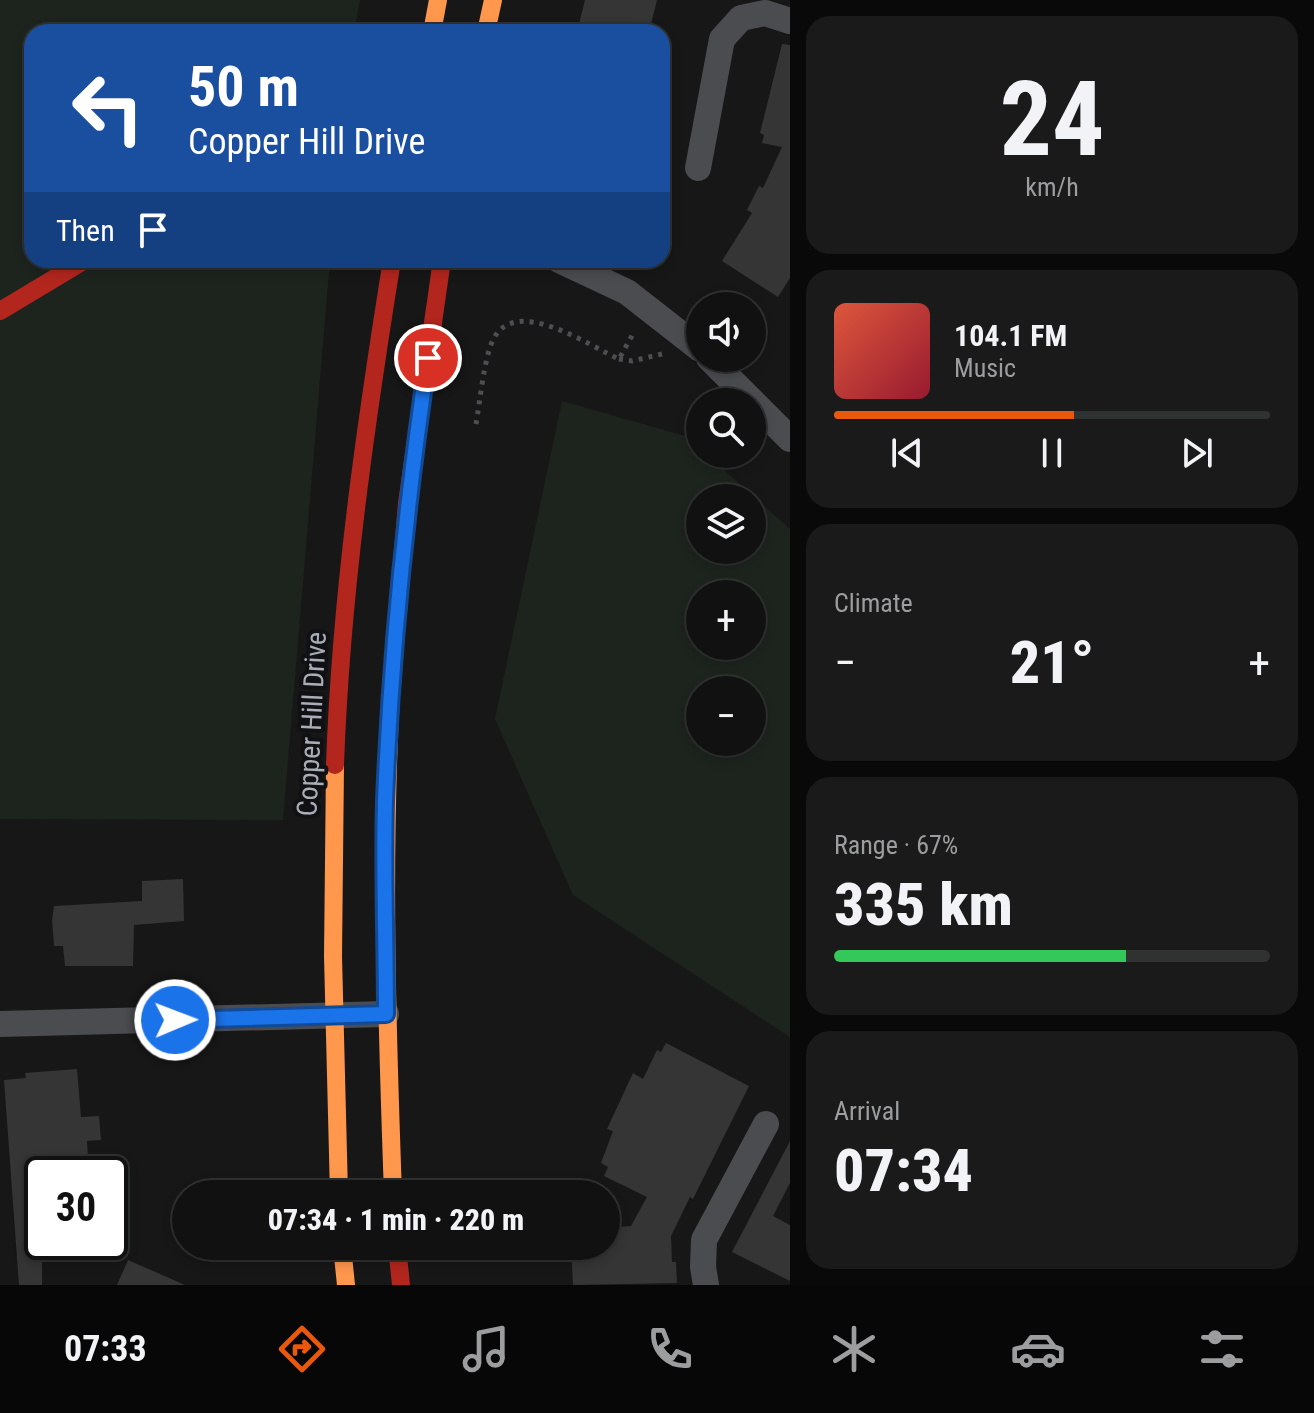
<!DOCTYPE html>
<html lang="en">
<head>
<meta charset="utf-8">
<style>
  body { margin:0; font-family:"Roboto Condensed",sans-serif; background:#1a1a1a; color:#f1f3f6; height:100vh; display:flex; flex-direction:column; font-size:30px; white-space:nowrap }
  * { box-sizing:border-box; margin:0 }
  p { font-size:26px; color:#9c9d9f }
  .icon { flex:none; width:44px; height:44px; fill:none; stroke:currentColor; stroke-width:2; stroke-linecap:round; stroke-linejoin:round }
  .map { position:relative; flex:1; overflow:hidden }
  .side { display:flex; flex-direction:column; gap:16px; padding:16px; background:#090909; width:524px }
  .side>* { flex:none }
  .top-card { position:absolute; left:24px; top:24px; width:646px; height:244px; border-radius:24px; box-shadow:0 4px 12px #0003,0 0 0 2px #303131; background:#1a4fa0; color:#fff; overflow:hidden }
  .tools { position:absolute; left:686px; top:292px; display:grid; gap:16px }
  .tools a { display:grid; place-items:center; width:80px; height:80px; border-radius:50%; background:#111; box-shadow:0 4px 12px #0003,0 0 0 2px #303131; font-size:40px }
  .speed { position:absolute; left:24px; top:1156px; display:flex; gap:16px; font-size:40px; font-weight:700; text-align:center }
  .speed>* { display:grid; place-content:center; width:104px; height:104px; border-radius:50%; background:#111; box-shadow:0 4px 12px #0003,0 0 0 2px #303131; line-height:1 }
  .speed .limit { border:4px solid #111; border-radius:12px; background:#fff; color:#111 }
  .pin { position:absolute; display:grid; place-items:center; width:68px; height:68px; color:#fff; margin:-34px; border:4px solid #fff; border-radius:50%; box-shadow:0 2px 8px #0007 }
  .me { position:absolute; width:88px; margin:-44px; rotate:89deg; stroke-linejoin:round; filter:drop-shadow(0 0 6px #0008) }
  .turn { display:flex; align-items:center; gap:28px; height:168px; padding:0 32px; font-size:36px }
  .turn .icon { width:104px; height:104px; stroke-width:2.5 }
  .turn b { display:block; font-size:56px; line-height:68px }
  .then { display:flex; align-items:center; height:76px; padding:0 32px; background:#0003; gap:16px; font-size:30px }
  .big { font-size:60px; font-weight:800; line-height:1.1 }
  .side .tile { flex:1; display:flex; flex-direction:column; justify-content:center; gap:12px; min-width:0; padding:0 28px; border-radius:24px; background:#1a1a1a }
  .side .dial { align-items:center; gap:0 }
  .dial b { font-size:104px; line-height:1 }
  .song { display:flex; align-items:center; gap:24px }
  .cover { width:96px; height:96px; border-radius:12px; background:linear-gradient(135deg,hsl(10 70% 55%),hsl(350 70% 35%)) }
  .played { height:8px; border-radius:4px; background:linear-gradient(90deg,#ea580c 55%,#303131 55%) }
  .keys { display:flex; justify-content:space-around; direction:ltr }
  .heat { display:flex; justify-content:space-between; align-items:center; font-size:44px; direction:ltr }
  .charge { height:12px; border-radius:6px; background:linear-gradient(90deg,#34c759 67%,#303131 0) }
  .trip { position:absolute; left:172px; top:1180px; width:448px; height:80px; border-radius:40px; background:#111; box-shadow:0 4px 12px #0003,0 0 0 2px #303131; font-weight:800; line-height:80px; text-align:center }
  .tab-bar { display:flex; height:128px; justify-content:space-around; align-items:center; background:#070707; color:#9c9d9f }
  .tab-bar .icon { width:56px; height:56px }
  .tab-bar .current { color:#ea580c }
  .tab-bar b { font-size:36px; color:#f1f3f6 }
  main { display:flex; flex:1; min-height:0 }
  .map>svg:first-child { display:block }
  .green { fill:#1d241e; fill-rule:evenodd }
  .building { fill:#353536 }
  .lines { fill:none; stroke-linecap:round; stroke-linejoin:round }
  .path { stroke:#4d4e52; stroke-width:5; stroke-dasharray:4 6; stroke-linecap:butt }
  .street { stroke:#4b4c50; stroke-width:26 }
  .slow { stroke:#ff974d; stroke-width:18 }
  .jam { stroke:#b3261e; stroke-width:18 }
  .route-casing { stroke:#114b97; stroke-width:20 }
  .route { stroke:#1a73e8; stroke-width:14 }
  .labels { text-anchor:middle; stroke-width:8; stroke-linejoin:round; paint-order:stroke }
  .street-label { font-size:28px; fill:#a8adb8; stroke:#111113 }
</style>
</head>
<body>
<main>
<div class="map">
<svg width="790" height="1285" viewBox="0 0 790 1285">
  <rect width="100%" height="100%" fill="#171717"/>
  <path class="green" d="M0,0H360L354,32H32V260H330L283,820L0,819Z
    M562,401L685,436L700,449V454H706L790,529V1037L573,895L495,719ZM700,498H752V550H700ZM700,594H752V646H700ZM700,690H752V742H700Z"/>
  <path class="building" d="M585,0H657L649,32H577Z
    M782,44L790,45V278L778,297L722,261L752,213L747,210L759,186L763,188L782,147L762,143L764,135L760,133Z
    M183,879L184,921L134,925L133,966H65L63,946H54L52,920L54,906L142,901V881Z
    M666,1043L749,1086L693,1199L690,1197L671,1236L672,1262H676L677,1283L573,1285L571,1246H606V1228L631,1226L647,1197L604,1176L608,1167L601,1163L613,1131L607,1129L633,1073L643,1079L657,1050L661,1052Z
    M77,1069L81,1117L99,1116L101,1140L87,1141L89,1173L42,1174V1285H19L4,1080L26,1078L25,1073Z
    M790,1141V1183L773,1216L790,1225V1281L732,1252Z
    M128,1260L185,1285H117Z"/>
  <g class="lines">
    <path class="path" d="M619,359L632,361L662,354
      M476,424C480,402 484,358 493,340C515,294 589,346 619,359L634,332"/>
    <path class="street" d="M698,168L722,39L741,18L765,13L790,21
      M559,260L627,292L700,349
      M709,358L790,439
      M0,1024L386,1014
      M706,1285L703,1267L704,1240L766,1124"/>
    <path class="slow" d="M432,32L438,0
      M486,32L493,0
      M391,694C382,861 387,1027 393,1194
      M335,765L333,956L339,1194
      M342,1246L346,1285"/>
    <path class="jam" d="M0,311L85,260
      M391,694L407,503L442,260
      M335,765C341,595 365,428 392,260
      M397,1246L401,1285"/>
  </g>
  <g class="lines">
    <g class="route-casing">
      <path id="route" d="M175,1020L386,1014C386,943 383,872 385,801C391,652 406,505 428,358"/>
    </g>
    <use href="#route" class="route"/>
  </g>
  <g class="labels">
    <g class="street-label">
      <text transform="translate(311 724) rotate(-87)" y="10">Copper Hill Drive</text>
    </g>
  </g>
</svg>
<div class="tools">
<a><svg class="icon" aria-label="sound" viewBox="0 0 24 24"><path d="M4 9h4l5-4v14l-5-4H4zM17 9q2 3 0 6"/></svg></a>
<a><svg class="icon" aria-label="search" viewBox="0 0 24 24"><circle cx="10" cy="10" r="6"/><path d="M15 15l6 6"/></svg></a>
<a><svg class="icon" aria-label="layers" viewBox="0 0 24 24"><path d="M12 4l9 5-9 5-9-5zM3 14l9 5 9-5"/></svg></a>
<a>+</a>
<a>−</a>
</div>
<div class="speed"><div class="limit">30</div></div>
<div class="pin" style="left:428px;top:358px;background:#d93025"><svg class="icon" aria-label="arrive" viewBox="0 0 24 24"><path d="M6 21V4h12l-3 4 3 4H6"/></svg></div>
<svg class="me" style="left:175px;top:1020px" viewBox="-20 -20 40 40"><circle r="17" fill="#1a73e8" stroke="#fff" stroke-width="3"/><path d="M0-11L8 9 0 5-8 9z" fill="#fff"/></svg>
<div class="trip">07:34 · 1 min · 220 m</div>
<div class="top-card">
<div class="turn"><svg class="icon" aria-label="left" viewBox="0 0 24 24"><path d="M17 20v-9H6M10 6l-5 5 5 5"/></svg><div><b>50 m</b>Copper Hill Drive</div></div>
<div class="then">Then<svg class="icon" aria-label="arrive" viewBox="0 0 24 24"><path d="M6 21V4h12l-3 4 3 4H6"/></svg></div>
</div>
</div>
<section class="side">
<div class="tile dial"><b>24</b><p>km/h</p></div>
<div class="tile">
<div class="song"><i class="cover"></i><div><b>104.1 FM</b><p>Music</p></div></div>
<div class="played"></div>
<div class="keys"><svg class="icon" aria-label="previous" viewBox="0 0 24 24"><path d="M18 5L8 12l10 7zM5 5v14"/></svg><svg class="icon" aria-label="pause" viewBox="0 0 24 24"><path d="M8 5v14M16 5v14"/></svg><svg class="icon" aria-label="next" viewBox="0 0 24 24"><path d="M6 5l10 7-10 7zM19 5v14"/></svg></div>
</div>
<div class="tile"><p>Climate</p>
<div class="heat"><a>−</a><b class="big">21°</b><a>+</a></div>
</div>
<div class="tile"><p>Range · 67%</p><b class="big">335 km</b><div class="charge"></div></div>
<div class="tile"><p>Arrival</p><b class="big">07:34</b></div>
</section>
</main>
<nav class="tab-bar">
<b>07:33</b>
<svg class="icon current" aria-label="directions" viewBox="0 0 24 24"><path d="M12 3l9 9-9 9-9-9zM9 14v-3h6M13 9l2 2-2 2"/></svg>
<svg class="icon" aria-label="music" viewBox="0 0 24 24"><path d="M9 18V5l10-2v13"/><circle cx="6" cy="18" r="3"/><circle cx="16" cy="16" r="3"/></svg>
<svg class="icon" aria-label="phone" viewBox="0 0 24 24"><path d="M5 4h4l2 5-3 2q2 4 5 5l2-3 5 2v4C11 20 4 13 5 4z"/></svg>
<svg class="icon" aria-label="climate" viewBox="0 0 24 24"><path d="M12 3v18M4 7l16 10M4 17L20 7"/></svg>
<svg class="icon" aria-label="car" viewBox="0 0 24 24"><path d="M5 17H2v-5l4-1 3-4h7l3 4 3 1v5h-3M9 17h6M6 11h13"/><circle cx="7" cy="17" r="2"/><circle cx="17" cy="17" r="2"/></svg>
<svg class="icon" aria-label="filters" viewBox="0 0 24 24"><path d="M4 7h16M4 17h16"/><circle cx="9" cy="7" r="2"/><circle cx="15" cy="17" r="2"/></svg>
</nav>
</body>
</html>
